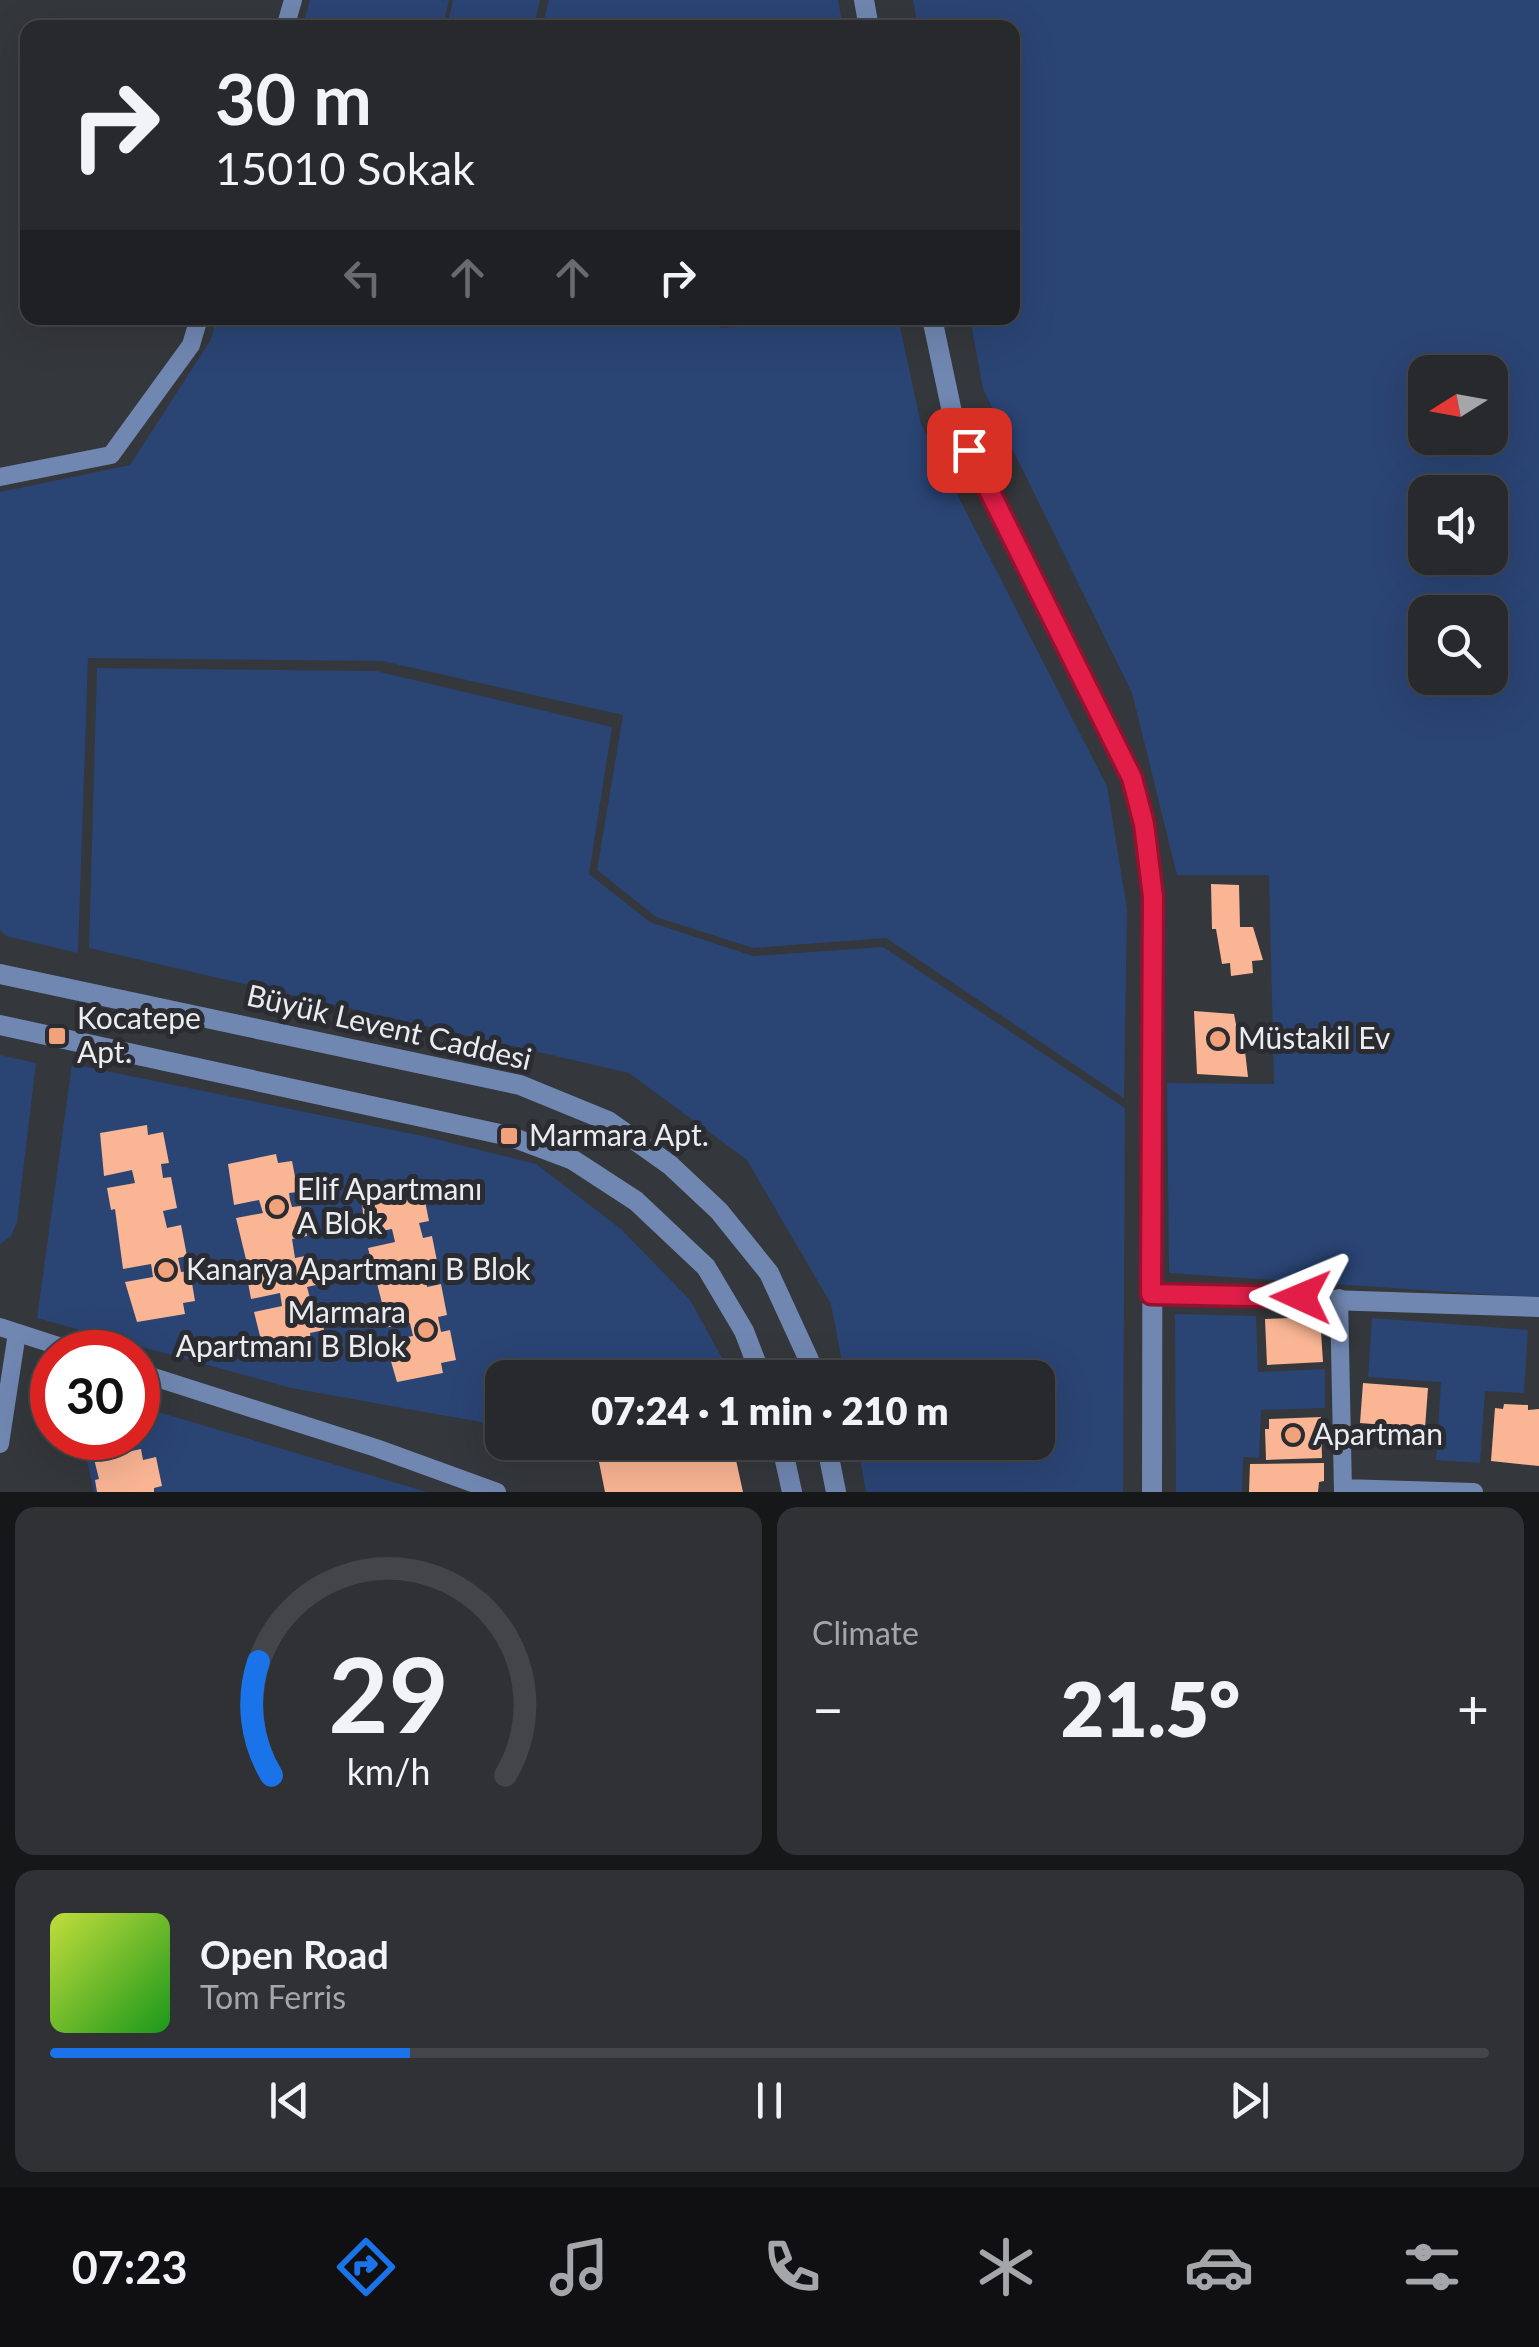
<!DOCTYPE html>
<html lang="en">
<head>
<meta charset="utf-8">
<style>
  body { margin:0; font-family:Lato,sans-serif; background:#2f3134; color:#f1f3f6; height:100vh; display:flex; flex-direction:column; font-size:38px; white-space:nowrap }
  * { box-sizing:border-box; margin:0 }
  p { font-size:32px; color:#a4a6a9 }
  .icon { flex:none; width:55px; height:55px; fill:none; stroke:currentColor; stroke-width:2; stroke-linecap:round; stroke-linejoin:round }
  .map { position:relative; height:1492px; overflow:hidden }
  .drawer { display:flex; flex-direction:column; gap:15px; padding:15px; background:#151718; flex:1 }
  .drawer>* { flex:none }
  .hud { position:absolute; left:20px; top:20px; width:1000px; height:305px; border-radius:20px; box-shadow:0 10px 40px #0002,0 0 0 2px #434548; background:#27292c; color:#f1f3f6; overflow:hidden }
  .needle { width:65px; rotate:259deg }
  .controls { position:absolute; left:1408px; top:355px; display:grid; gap:20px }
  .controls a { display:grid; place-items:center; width:100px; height:100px; border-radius:20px; background:#27292c; box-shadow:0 10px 40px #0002,0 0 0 2px #434548; font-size:50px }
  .speed { position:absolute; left:30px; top:1330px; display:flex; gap:20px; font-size:50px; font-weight:700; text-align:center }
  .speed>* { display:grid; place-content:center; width:130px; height:130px; border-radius:50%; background:#27292c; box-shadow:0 10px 40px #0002,0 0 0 2px #434548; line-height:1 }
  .speed .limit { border:15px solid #d22; background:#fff; color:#111 }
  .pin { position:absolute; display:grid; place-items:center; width:85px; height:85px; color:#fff; margin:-42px; border-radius:20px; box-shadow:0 5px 15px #0006 }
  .me { position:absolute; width:110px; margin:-55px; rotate:271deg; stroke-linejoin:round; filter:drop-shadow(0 0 8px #0008) }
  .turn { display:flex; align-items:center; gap:35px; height:210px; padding:0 30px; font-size:45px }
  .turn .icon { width:130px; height:130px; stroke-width:2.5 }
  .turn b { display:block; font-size:70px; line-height:85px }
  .lanes { display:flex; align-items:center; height:95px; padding:0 30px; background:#0003; justify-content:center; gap:50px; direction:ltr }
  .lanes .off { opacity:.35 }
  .big { font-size:75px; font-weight:800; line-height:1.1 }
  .drawer .tile { flex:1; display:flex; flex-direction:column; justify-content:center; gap:15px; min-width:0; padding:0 35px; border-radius:20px; background:#2f3134 }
  .drawer .dial { align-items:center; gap:0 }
  .dial svg { height:260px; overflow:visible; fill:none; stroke:#434548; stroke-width:7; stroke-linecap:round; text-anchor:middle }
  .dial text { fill:#f1f3f6; stroke:none }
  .song { display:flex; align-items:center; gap:30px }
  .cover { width:120px; height:120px; border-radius:15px; background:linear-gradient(135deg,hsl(70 70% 55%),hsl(120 70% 35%)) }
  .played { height:10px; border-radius:5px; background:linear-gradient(90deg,#1a73e8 25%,#434548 25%) }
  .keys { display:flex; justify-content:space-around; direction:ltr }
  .heat { display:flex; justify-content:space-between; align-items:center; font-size:55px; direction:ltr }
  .drawer .tiles { flex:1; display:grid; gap:15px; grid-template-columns:1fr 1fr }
  .tile:last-child { grid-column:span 2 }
  .trip { position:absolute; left:485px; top:1360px; width:570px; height:100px; border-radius:20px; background:#27292c; box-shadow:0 10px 40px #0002,0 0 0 2px #434548; font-weight:800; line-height:100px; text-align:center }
  .dock { display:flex; height:160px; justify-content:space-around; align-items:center; background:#101012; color:#a4a6a9 }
  .dock .icon { width:70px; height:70px }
  .dock .active { color:#1a73e8 }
  .dock b { font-size:45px; color:#f1f3f6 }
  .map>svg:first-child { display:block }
  .green { fill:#2a4474; fill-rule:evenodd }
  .building { fill:#fab594 }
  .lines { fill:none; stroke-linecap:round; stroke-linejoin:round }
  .service { stroke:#7087b1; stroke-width:18 }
  .minor { stroke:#7087b1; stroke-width:20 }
  .tertiary { stroke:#7087b1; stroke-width:20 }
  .route-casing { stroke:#92132f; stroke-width:25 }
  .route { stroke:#e11d48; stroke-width:18 }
  .poi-dot { fill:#f1a27b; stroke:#2a2c31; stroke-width:4 }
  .labels { text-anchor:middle; stroke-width:10; stroke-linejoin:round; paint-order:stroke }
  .poi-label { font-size:30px; fill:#eaecef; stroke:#2a2c31; text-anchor:start }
  .street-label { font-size:30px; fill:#eaecef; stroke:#2a2c31 }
</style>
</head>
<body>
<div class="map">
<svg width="1539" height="1492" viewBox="0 0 1539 1492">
  <rect width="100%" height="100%" fill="#34373b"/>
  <path class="green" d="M310,0H449L443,27H302Z
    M453,0H540L534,27H447Z
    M549,0H838L843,27H542Z
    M913,0H1539V1298L1169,1273L1167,1083L1274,1084L1269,875H1177L1132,693L983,389L970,318H1012V28L918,27ZM1425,372H1490V438H1425ZM1425,492H1490V558H1425ZM1425,612H1490V678H1425Z
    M217,318H697L721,328L756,326L764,318H898L921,424L1107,786L1127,909L1124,1098L886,938L753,948L656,917L597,870L623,715L382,661L88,658L78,953L6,936L0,930V492L130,465L210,341Z
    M97,668L376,671L612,727L589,874L650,922L753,956L883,947L1125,1108L1123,1492H866L857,1443L1038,1442V1378L845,1377L831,1304L747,1160L629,1073L89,948Z
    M0,1055L36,1063L17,1222L11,1236L0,1244Z
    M72,1064L432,1138L536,1164L621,1229L690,1300L725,1363L673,1377L502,1378V1424L497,1425L291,1388L37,1318Z
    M1175,1314L1256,1316L1258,1372L1325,1369V1408L1261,1410L1259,1458L1243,1457L1242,1492H1176Z
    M1372,1318L1528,1330L1524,1393L1485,1391L1480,1463L1436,1460L1441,1382L1368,1377Z
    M138,1406L427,1492H94L82,1438H138Z"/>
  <path class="building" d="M1211,884L1239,885L1240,927H1253L1263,960L1252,961L1253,973L1231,976L1230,963L1222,964L1216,929H1212Z
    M1194,1011L1234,1014L1241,1050L1245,1051L1248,1077L1197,1074Z
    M147,1125L148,1135L163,1132L169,1163L161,1164L163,1178L171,1177L177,1208L163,1211L167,1228L181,1225L187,1256L178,1258L181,1272L190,1271L195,1301L183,1303L185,1314L137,1322L125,1282L153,1277L152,1270L151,1264L123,1269L115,1209L111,1210L107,1188L135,1183L132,1170L104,1176L100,1133Z
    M276,1154L278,1163L292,1161L298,1192L289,1193L290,1200L292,1207L301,1206L307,1236L292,1239L295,1258L310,1255L316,1285L307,1287L311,1302L317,1300L324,1330L310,1333L311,1342L264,1352L254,1312L282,1306L280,1293L251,1299L247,1277L250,1276L236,1218L263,1213L259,1200L234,1205L228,1164Z
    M406,1184L408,1194L423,1191L429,1221L419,1223L423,1238L432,1236L438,1266L423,1269L427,1287L441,1284L447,1315L438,1317L441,1332L450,1330L456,1360L441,1363L443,1373L397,1382L385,1341L413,1336L410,1323L384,1328L379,1307H383L368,1248L395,1242L392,1229L365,1234L361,1193Z
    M1320,1317L1323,1362L1267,1365L1265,1319Z
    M1363,1383L1428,1388L1425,1428L1360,1423Z
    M1504,1404L1528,1405V1410L1539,1409V1466L1491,1461L1495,1408L1503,1409Z
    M1321,1417L1322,1458L1266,1460L1265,1429H1269V1419Z
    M595,1442H732L743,1492H605Z
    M141,1449L143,1460L156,1457L162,1486L154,1488V1492H97L95,1480L99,1479L94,1459Z
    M1324,1463V1481L1319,1482L1318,1492H1249L1250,1464Z"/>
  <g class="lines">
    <path class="service" d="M285,28L293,0
      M0,477L111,455L191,345L199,318
      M1339,1298L1343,1492
      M0,1327L77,1352
      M138,1372L376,1448L497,1492
      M0,1444L17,1333
      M1343,1488L1474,1492"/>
    <path class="minor" d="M1151,1294L1539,1307"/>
    <path class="tertiary" d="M864,0L869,28
      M932,318L953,417L1131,778L1144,825L1153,897L1152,1492
      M0,974L520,1085L608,1121L670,1165L719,1211L769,1273L809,1360L812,1378
      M0,1025L509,1136L573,1160L636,1201L706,1267L744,1331L762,1378
      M781,1442L792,1492
      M826,1442L836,1492"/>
  </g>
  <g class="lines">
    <g class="route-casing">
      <path id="route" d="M969,450L1132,778L1144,824L1153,897L1151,1294L1301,1297"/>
    </g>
    <use href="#route" class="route"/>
  </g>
  <g class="poi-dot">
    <rect x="47" y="1026" width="20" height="20" rx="5"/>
    <circle cx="1218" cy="1039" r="10"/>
    <rect x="499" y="1126" width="20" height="20" rx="5"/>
    <circle cx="277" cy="1207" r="10"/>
    <circle cx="166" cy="1270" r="10"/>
    <circle cx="426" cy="1330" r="10"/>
    <circle cx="1293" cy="1435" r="10"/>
  </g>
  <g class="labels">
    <g class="poi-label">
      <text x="77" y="1029">Kocatepe<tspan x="77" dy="34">Apt.</tspan></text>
      <text x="1238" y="1049">Müstakil Ev</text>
      <text x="529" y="1146">Marmara Apt.</text>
      <text x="297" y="1200">Elif Apartmanı<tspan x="297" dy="34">A Blok</tspan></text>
      <text x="186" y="1280">Kanarya Apartmanı B Blok</text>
      <text x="406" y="1323" text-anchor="end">Marmara<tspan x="406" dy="34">Apartmanı B Blok</tspan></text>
      <text x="1313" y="1445">Apartman</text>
    </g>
    <g class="street-label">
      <text transform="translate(389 1028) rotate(13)" y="10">Büyük Levent Caddesi</text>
    </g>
  </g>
</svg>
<div class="controls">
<a><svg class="needle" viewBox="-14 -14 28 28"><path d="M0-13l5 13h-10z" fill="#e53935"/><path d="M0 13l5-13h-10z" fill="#a4a6a9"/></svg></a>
<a><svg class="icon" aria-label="sound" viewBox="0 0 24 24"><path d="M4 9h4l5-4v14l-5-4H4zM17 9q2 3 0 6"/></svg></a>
<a><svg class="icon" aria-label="search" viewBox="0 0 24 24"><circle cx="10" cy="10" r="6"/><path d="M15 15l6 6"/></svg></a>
</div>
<div class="speed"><div class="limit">30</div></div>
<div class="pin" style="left:969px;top:450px;background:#d93025"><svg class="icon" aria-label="arrive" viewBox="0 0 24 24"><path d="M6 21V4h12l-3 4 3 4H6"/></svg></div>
<svg class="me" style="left:1301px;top:1297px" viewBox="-20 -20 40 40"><path d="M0-17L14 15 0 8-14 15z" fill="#e11d48" stroke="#fff" stroke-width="4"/></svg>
<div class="trip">07:24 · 1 min · 210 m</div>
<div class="hud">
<div class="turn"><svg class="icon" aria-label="right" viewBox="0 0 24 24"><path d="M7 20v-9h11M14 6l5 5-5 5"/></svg><div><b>30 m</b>15010 Sokak</div></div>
<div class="lanes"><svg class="icon off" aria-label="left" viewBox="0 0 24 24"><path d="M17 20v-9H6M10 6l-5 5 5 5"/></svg><svg class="icon off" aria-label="ahead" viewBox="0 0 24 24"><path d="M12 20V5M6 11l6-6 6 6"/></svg><svg class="icon off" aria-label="ahead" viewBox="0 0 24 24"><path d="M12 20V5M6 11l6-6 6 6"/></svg><svg class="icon" aria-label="right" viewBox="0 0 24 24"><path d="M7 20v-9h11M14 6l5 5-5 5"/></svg></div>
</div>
</div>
<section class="drawer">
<div class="tiles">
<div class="tile dial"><svg viewBox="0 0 100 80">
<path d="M14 69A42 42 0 1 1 86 69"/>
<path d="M14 69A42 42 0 0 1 10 34" stroke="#1a73e8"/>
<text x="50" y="56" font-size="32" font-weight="700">29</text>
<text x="50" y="72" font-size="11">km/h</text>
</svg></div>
<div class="tile"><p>Climate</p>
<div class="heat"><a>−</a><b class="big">21.5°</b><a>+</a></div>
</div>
<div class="tile">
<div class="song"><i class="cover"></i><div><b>Open Road</b><p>Tom Ferris</p></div></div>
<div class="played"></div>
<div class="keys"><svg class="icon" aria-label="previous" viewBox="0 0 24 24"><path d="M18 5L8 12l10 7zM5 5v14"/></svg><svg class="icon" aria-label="pause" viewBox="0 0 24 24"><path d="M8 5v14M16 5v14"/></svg><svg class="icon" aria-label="next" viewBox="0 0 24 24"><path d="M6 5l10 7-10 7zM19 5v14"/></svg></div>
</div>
</div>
</section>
<nav class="dock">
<b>07:23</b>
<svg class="icon active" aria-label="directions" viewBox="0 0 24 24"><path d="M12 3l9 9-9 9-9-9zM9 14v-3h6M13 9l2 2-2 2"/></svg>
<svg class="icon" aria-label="music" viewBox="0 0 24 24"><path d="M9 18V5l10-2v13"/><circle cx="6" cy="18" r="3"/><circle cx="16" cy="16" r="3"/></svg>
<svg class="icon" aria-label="phone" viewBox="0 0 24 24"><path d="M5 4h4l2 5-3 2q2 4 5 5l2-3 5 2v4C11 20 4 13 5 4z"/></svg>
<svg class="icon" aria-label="climate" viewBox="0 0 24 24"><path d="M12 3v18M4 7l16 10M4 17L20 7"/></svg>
<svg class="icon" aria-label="car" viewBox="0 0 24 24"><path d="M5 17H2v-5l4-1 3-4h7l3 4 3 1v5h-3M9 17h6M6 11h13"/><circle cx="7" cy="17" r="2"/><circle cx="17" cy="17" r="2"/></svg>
<svg class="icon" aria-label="filters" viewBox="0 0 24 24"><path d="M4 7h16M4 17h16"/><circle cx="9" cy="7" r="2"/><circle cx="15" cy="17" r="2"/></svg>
</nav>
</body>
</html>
